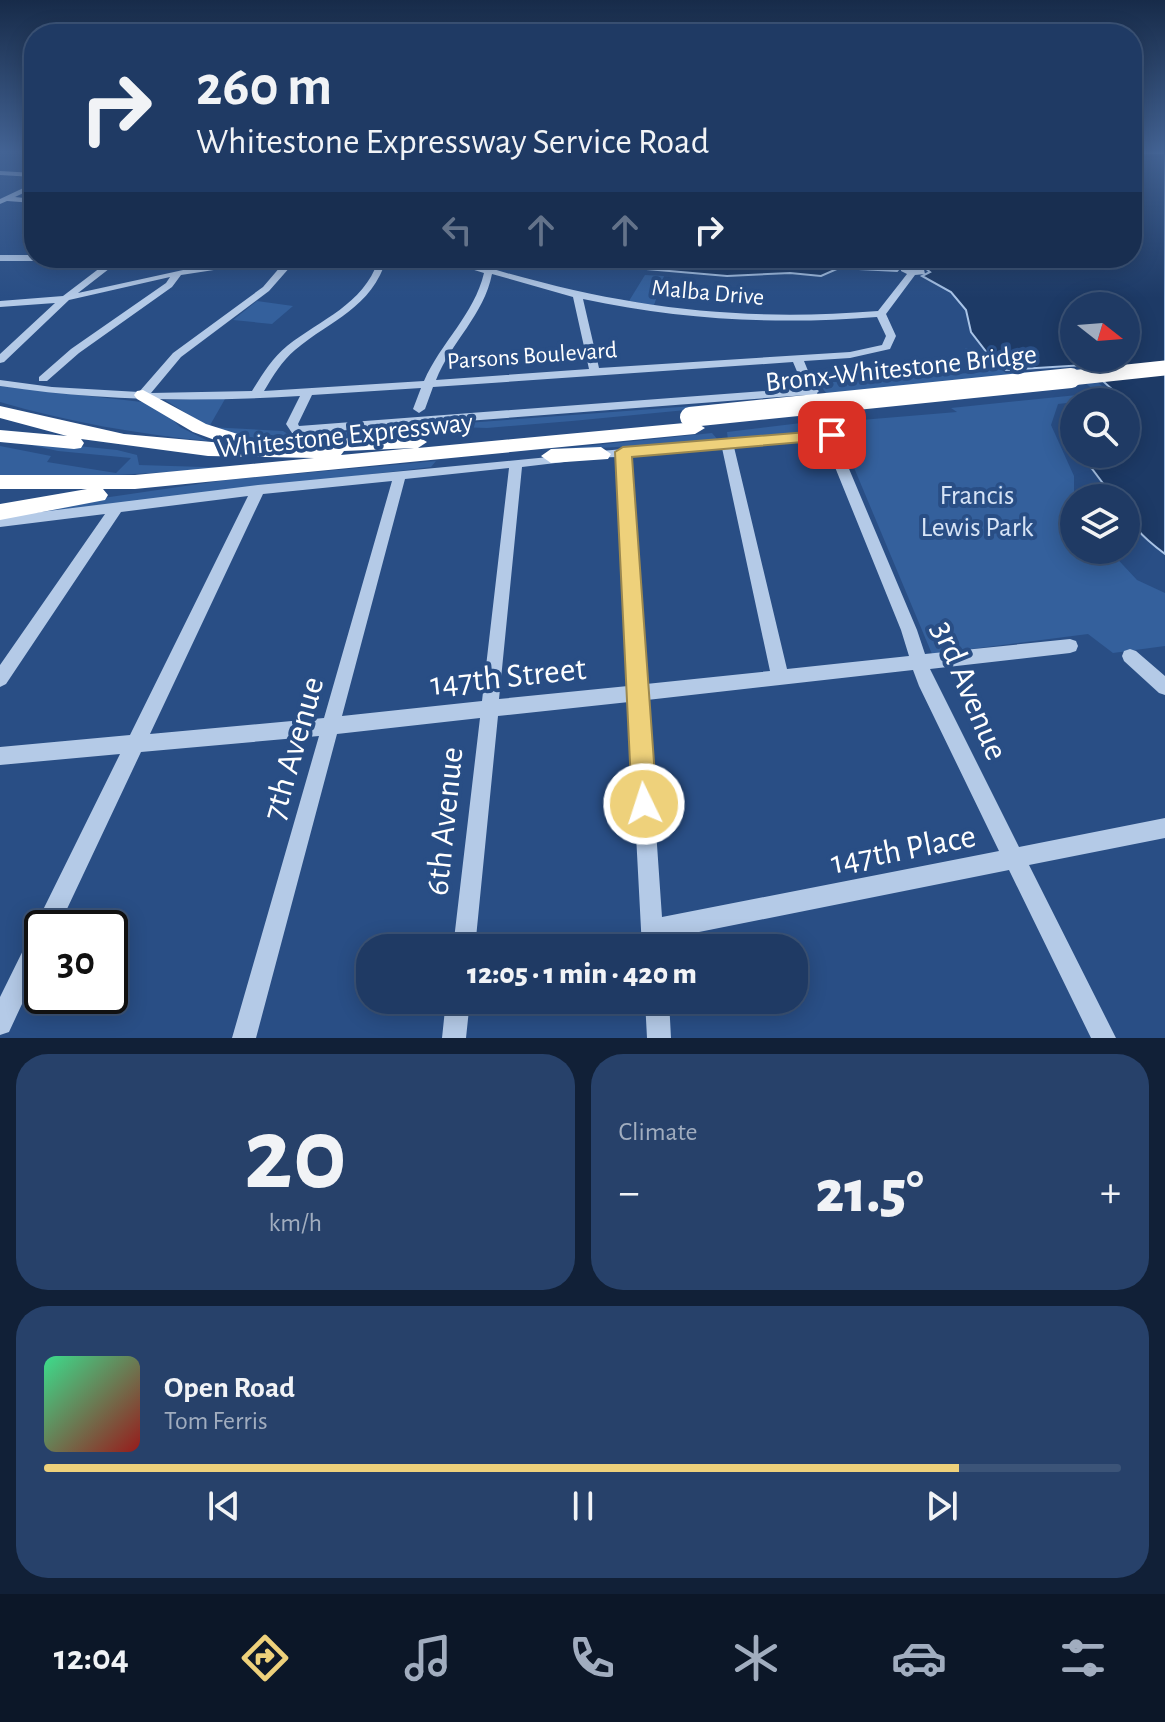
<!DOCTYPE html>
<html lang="en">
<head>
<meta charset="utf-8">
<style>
  body { margin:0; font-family:"Alegreya Sans",sans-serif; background:#27416a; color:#f1f3f6; height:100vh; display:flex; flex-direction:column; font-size:30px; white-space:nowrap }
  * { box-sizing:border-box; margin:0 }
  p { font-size:26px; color:#a1adbf }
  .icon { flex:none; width:44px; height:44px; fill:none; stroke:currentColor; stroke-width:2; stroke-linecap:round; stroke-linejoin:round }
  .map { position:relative; height:1038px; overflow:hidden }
  .details { display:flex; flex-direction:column; gap:16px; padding:16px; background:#112037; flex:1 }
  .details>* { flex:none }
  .banner { position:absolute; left:24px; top:24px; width:1118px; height:244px; border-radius:32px; box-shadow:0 4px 20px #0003,0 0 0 2px #3c5478; background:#1f3a64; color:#f1f3f6; overflow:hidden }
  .needle { width:52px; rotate:107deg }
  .controls { position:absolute; left:1060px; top:292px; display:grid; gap:16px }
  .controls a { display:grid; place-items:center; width:80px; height:80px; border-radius:50%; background:#1f3a64; box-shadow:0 4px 20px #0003,0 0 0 2px #3c5478; font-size:40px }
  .speed { position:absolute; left:24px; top:910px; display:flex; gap:16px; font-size:40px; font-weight:700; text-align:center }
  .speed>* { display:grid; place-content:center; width:104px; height:104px; border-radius:50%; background:#1f3a64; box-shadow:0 4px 20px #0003,0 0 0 2px #3c5478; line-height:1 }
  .speed .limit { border:4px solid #111; border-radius:12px; background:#fff; color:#111 }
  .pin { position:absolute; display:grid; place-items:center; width:68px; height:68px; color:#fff; margin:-34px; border-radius:16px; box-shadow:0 4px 12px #0006 }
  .me { position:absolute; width:88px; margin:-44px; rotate:356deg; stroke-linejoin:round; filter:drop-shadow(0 0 6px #0008) }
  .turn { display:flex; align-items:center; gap:28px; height:168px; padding:0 40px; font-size:36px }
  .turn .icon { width:104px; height:104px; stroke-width:2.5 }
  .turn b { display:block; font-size:56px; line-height:68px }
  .lanes { display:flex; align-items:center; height:76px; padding:0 40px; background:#0003; justify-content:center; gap:40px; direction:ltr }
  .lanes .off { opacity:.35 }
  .big { font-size:60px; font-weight:800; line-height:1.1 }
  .details .widget { flex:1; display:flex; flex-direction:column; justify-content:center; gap:12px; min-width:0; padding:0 28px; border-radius:32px; background:#27416a }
  .details .dial { align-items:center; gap:0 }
  .dial b { font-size:104px; line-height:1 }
  .song { display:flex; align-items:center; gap:24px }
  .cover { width:96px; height:96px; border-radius:12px; background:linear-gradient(135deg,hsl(150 70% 55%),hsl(0 70% 35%)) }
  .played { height:8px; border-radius:4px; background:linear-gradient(90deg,#eed17b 85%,#3c5478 85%) }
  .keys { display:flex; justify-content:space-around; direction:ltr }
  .heat { display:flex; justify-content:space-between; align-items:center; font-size:44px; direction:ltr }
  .details .tiles { flex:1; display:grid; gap:16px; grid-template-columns:1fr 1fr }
  .widget:last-child { grid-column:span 2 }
  .trip { position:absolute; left:356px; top:934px; width:452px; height:80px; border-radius:32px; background:#1f3a64; box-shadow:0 4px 20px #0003,0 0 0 2px #3c5478; font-weight:800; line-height:80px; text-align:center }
  .menu { display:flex; height:128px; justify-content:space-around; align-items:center; background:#0c1728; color:#a1adbf }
  .menu .icon { width:56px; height:56px }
  .menu .active { color:#eed17b }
  .menu b { font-size:36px; color:#f1f3f6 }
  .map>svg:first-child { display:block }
  .green { fill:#34609c }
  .water { fill:#1d3a66; stroke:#a9c4e7; stroke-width:2; fill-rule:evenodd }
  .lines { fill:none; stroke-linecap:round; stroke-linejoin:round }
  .minor { fill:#b4cae7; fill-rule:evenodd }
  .highway { fill:#fff; fill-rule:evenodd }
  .highway-bridge-far1 { stroke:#fff; stroke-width:15 }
  .highway-bridge { stroke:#fff; stroke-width:20 }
  .route { fill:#eed17b; stroke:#9b8850; stroke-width:2 }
  .labels { text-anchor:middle; stroke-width:8; stroke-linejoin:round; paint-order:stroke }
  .far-street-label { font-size:24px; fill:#fff; stroke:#294e85 }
  .street-label { font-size:28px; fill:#fff; stroke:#294e85 }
  .park-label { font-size:28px; fill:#d7e4f6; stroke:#294e85 }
  .near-street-label { font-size:34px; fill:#fff; stroke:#294e85 }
</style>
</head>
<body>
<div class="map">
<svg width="1165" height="1038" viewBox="0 0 1165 1038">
  <rect width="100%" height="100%" fill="#294e85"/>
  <path class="green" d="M645,275L664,276L654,305L629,301Z
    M257,301L293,306L272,324L233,320Z
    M965,348H972L1006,373L1084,370L1111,394V398L1058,404L1051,425L1074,476V550H1109L1137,580L1165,593V646L1113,653L1088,634L932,654L842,439L837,422L957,412L951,408L1097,393L1072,371L828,396L819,383L984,372Z
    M0,386L142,402L163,410L180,427L208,441C137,434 69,422 0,402Z
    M801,398L805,399L819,427L813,433L728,440L727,432L809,422L800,399L572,421L487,428L456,427L444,432L360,440H274L240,437L218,433L165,400L225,399L209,427L283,431L291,436Z
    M712,433L718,440L712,442L540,451Z
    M0,438L117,450L137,455L139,465L236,468L83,477L0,475V446L51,456L47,462L116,473L131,458L58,451Z
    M436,461L431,467L32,515L21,510L226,480Z"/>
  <path class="water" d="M1132,153H1165V554C1145,539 1126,524 1126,498H1114L1081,454H1126V402H1106L1123,399L1085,365L1006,370L988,354L971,332L966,310L951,292L922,276L930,272L920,264L904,263L897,271L839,268L821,276L790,273L727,276L577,263L553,258H1132ZM1074,306H1126V358H1074Z"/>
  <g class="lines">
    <path class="minor" d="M0,171L34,173V177L0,175Z
      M34,183V188L15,197L34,199V203L7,201L0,204V199Z
      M0,255H34V258H74L70,261H0Z
      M84,258H123L78,293L206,265L289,259L387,258C371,309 332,319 295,350C282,361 273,376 264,391L424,381C441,342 474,315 484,273L435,258H451L484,266V258H492L493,269C626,308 739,322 878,311L907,274L901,271V267L910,262L923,265L925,274L915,275L886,314L896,336L890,349L850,358L804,361L815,388L819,391L817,393L833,431L838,435L836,438L917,630L925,654L1070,639L1076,641L1078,646L1076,651L1070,653L930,669L1019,847L1165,818V838L1029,865L1116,1038H1091L1009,870L664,939V948H642L629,702L498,716L475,948H453L480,718L337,734L256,1038H232L319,736L141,752L58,928H42V961L9,1032L0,1035V997L120,754L0,765V747L130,735L248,496L121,512L6,684L0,687V665L105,514L0,527V517L258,485L569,455L570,458L569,461L564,462L522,467L499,699L628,686L617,457L589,458L587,455L589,452L821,432L806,395L296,434L292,433L286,424L300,396C199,402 100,401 0,386V380L52,387L139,392L173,353L263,287L281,266L227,268L181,275L172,287L79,353L47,381H39V377L71,349L166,283L170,277L69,300L4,362L0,363V354L55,303L0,307V301L63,296L109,261H88ZM378,261C363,305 321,319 287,346C272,358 262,375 252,391L151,393L181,357L269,291L291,266ZM492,274L573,297L589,369L436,380C451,342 484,315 492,274ZM583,299C680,320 778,325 877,317L886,336L882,345L850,352L599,368ZM793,362L804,388L299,426L298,424L312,395L421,388L413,409L419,413L425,409L433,387ZM824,440L901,630L909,656L787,669L734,447ZM722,448L770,671L646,684L630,456ZM509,468L482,701L342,716L405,479ZM392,481L324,718L150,734L263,494ZM913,670L919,686L999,851L662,917L647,700Z
      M1130,649L1136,651L1165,676V695L1159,693L1124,661L1122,656L1124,651Z
      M446,1000H470L466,1038H442Z
      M645,1000H669L671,1038H647Z"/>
    <path class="highway" d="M143,390L206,424L244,436L247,440L244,444L309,445L319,439L417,436L427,442L418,448L695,422L705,428L695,434L135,489H103L108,495L105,500L0,520V504L87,489H0V475H135L314,458L208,456L81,439L84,443L81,448L74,449L0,442V430L67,436L0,418V406L124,434L223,443L193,432L137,399L134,395L137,391ZM414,448L341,455L344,451Z
      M601,447L611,454L608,459L551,463L541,456L551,449Z"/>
    <path class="highway-bridge-far1" d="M1052,380L1165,368"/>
    <path class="highway-bridge" d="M690,417L1071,378"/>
  </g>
  <linearGradient id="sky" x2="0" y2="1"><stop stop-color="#172b49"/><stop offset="0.51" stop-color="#436394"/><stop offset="1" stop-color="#436394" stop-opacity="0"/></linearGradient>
  <rect width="1165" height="298" fill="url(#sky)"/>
  <path class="route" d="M832,430L837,432V439L632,457L657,804L653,813L644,817L635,813L632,804L615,452L623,447Z"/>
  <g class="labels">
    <g class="far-street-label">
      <text transform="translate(708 292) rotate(5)" y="8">Malba Drive</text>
      <text transform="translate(532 355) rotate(-4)" y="8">Parsons Boulevard</text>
    </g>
    <g class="street-label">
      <text transform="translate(901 367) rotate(-6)" y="10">Bronx-Whitestone Bridge</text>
      <text transform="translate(345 434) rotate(-6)" y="10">Whitestone Expressway</text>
    </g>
    <g class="park-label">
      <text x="977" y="504">Francis<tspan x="977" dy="32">Lewis Park</tspan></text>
    </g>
    <g class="near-street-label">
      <text transform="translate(508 675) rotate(-6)" y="12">147th Street</text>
      <text transform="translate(971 690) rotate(67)" y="12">3rd Avenue</text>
      <text transform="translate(292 748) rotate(-74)" y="12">7th Avenue</text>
      <text transform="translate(443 821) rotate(-84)" y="12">6th Avenue</text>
      <text transform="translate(903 848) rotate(-11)" y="12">147th Place</text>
    </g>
  </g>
</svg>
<div class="controls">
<a><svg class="needle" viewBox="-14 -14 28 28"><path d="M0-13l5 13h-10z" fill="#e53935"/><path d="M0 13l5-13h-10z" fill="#a1adbf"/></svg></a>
<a><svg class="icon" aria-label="search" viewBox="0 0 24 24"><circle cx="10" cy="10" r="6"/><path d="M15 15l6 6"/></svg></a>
<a><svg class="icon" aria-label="layers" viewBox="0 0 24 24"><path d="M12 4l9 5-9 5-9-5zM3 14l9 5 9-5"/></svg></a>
</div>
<div class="speed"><div class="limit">30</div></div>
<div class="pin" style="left:832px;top:435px;background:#d93025"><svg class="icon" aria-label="arrive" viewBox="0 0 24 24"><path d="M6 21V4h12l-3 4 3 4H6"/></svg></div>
<svg class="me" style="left:644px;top:804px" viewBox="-20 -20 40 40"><circle r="17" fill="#eed17b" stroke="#fff" stroke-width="3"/><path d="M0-11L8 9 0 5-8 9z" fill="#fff"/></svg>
<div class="trip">12:05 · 1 min · 420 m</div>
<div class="banner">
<div class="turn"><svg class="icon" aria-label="right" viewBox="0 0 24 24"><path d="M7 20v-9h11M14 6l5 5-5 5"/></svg><div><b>260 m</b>Whitestone Expressway Service Road</div></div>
<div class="lanes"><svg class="icon off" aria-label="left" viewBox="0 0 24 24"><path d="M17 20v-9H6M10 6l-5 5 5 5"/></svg><svg class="icon off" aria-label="ahead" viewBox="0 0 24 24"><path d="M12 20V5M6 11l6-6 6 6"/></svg><svg class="icon off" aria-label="ahead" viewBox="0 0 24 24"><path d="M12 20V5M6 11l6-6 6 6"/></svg><svg class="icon" aria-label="right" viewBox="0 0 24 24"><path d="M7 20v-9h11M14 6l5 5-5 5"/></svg></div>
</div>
</div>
<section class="details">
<div class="tiles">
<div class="widget dial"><b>20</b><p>km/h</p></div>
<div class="widget"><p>Climate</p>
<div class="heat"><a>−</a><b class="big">21.5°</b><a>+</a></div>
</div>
<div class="widget">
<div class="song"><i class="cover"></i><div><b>Open Road</b><p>Tom Ferris</p></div></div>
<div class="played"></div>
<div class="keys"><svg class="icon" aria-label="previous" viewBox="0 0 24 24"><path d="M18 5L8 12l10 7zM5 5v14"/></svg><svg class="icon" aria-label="pause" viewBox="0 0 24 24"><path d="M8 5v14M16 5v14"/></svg><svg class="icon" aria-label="next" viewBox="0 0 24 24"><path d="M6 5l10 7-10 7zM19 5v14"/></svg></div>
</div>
</div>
</section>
<nav class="menu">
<b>12:04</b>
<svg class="icon active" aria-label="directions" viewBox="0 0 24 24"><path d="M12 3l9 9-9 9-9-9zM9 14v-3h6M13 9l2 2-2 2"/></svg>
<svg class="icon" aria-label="music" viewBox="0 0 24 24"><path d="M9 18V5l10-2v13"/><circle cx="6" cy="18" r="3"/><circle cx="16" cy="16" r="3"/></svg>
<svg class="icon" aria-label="phone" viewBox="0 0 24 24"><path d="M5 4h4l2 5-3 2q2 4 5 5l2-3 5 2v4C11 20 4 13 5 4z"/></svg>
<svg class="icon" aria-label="climate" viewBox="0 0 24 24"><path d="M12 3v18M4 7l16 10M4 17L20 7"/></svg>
<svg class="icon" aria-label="car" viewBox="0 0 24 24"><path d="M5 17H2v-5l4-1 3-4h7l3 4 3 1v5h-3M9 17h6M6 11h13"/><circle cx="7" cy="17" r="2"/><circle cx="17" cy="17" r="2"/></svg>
<svg class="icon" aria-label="filters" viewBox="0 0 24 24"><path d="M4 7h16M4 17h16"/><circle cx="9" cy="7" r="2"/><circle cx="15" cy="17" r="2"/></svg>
</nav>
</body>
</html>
